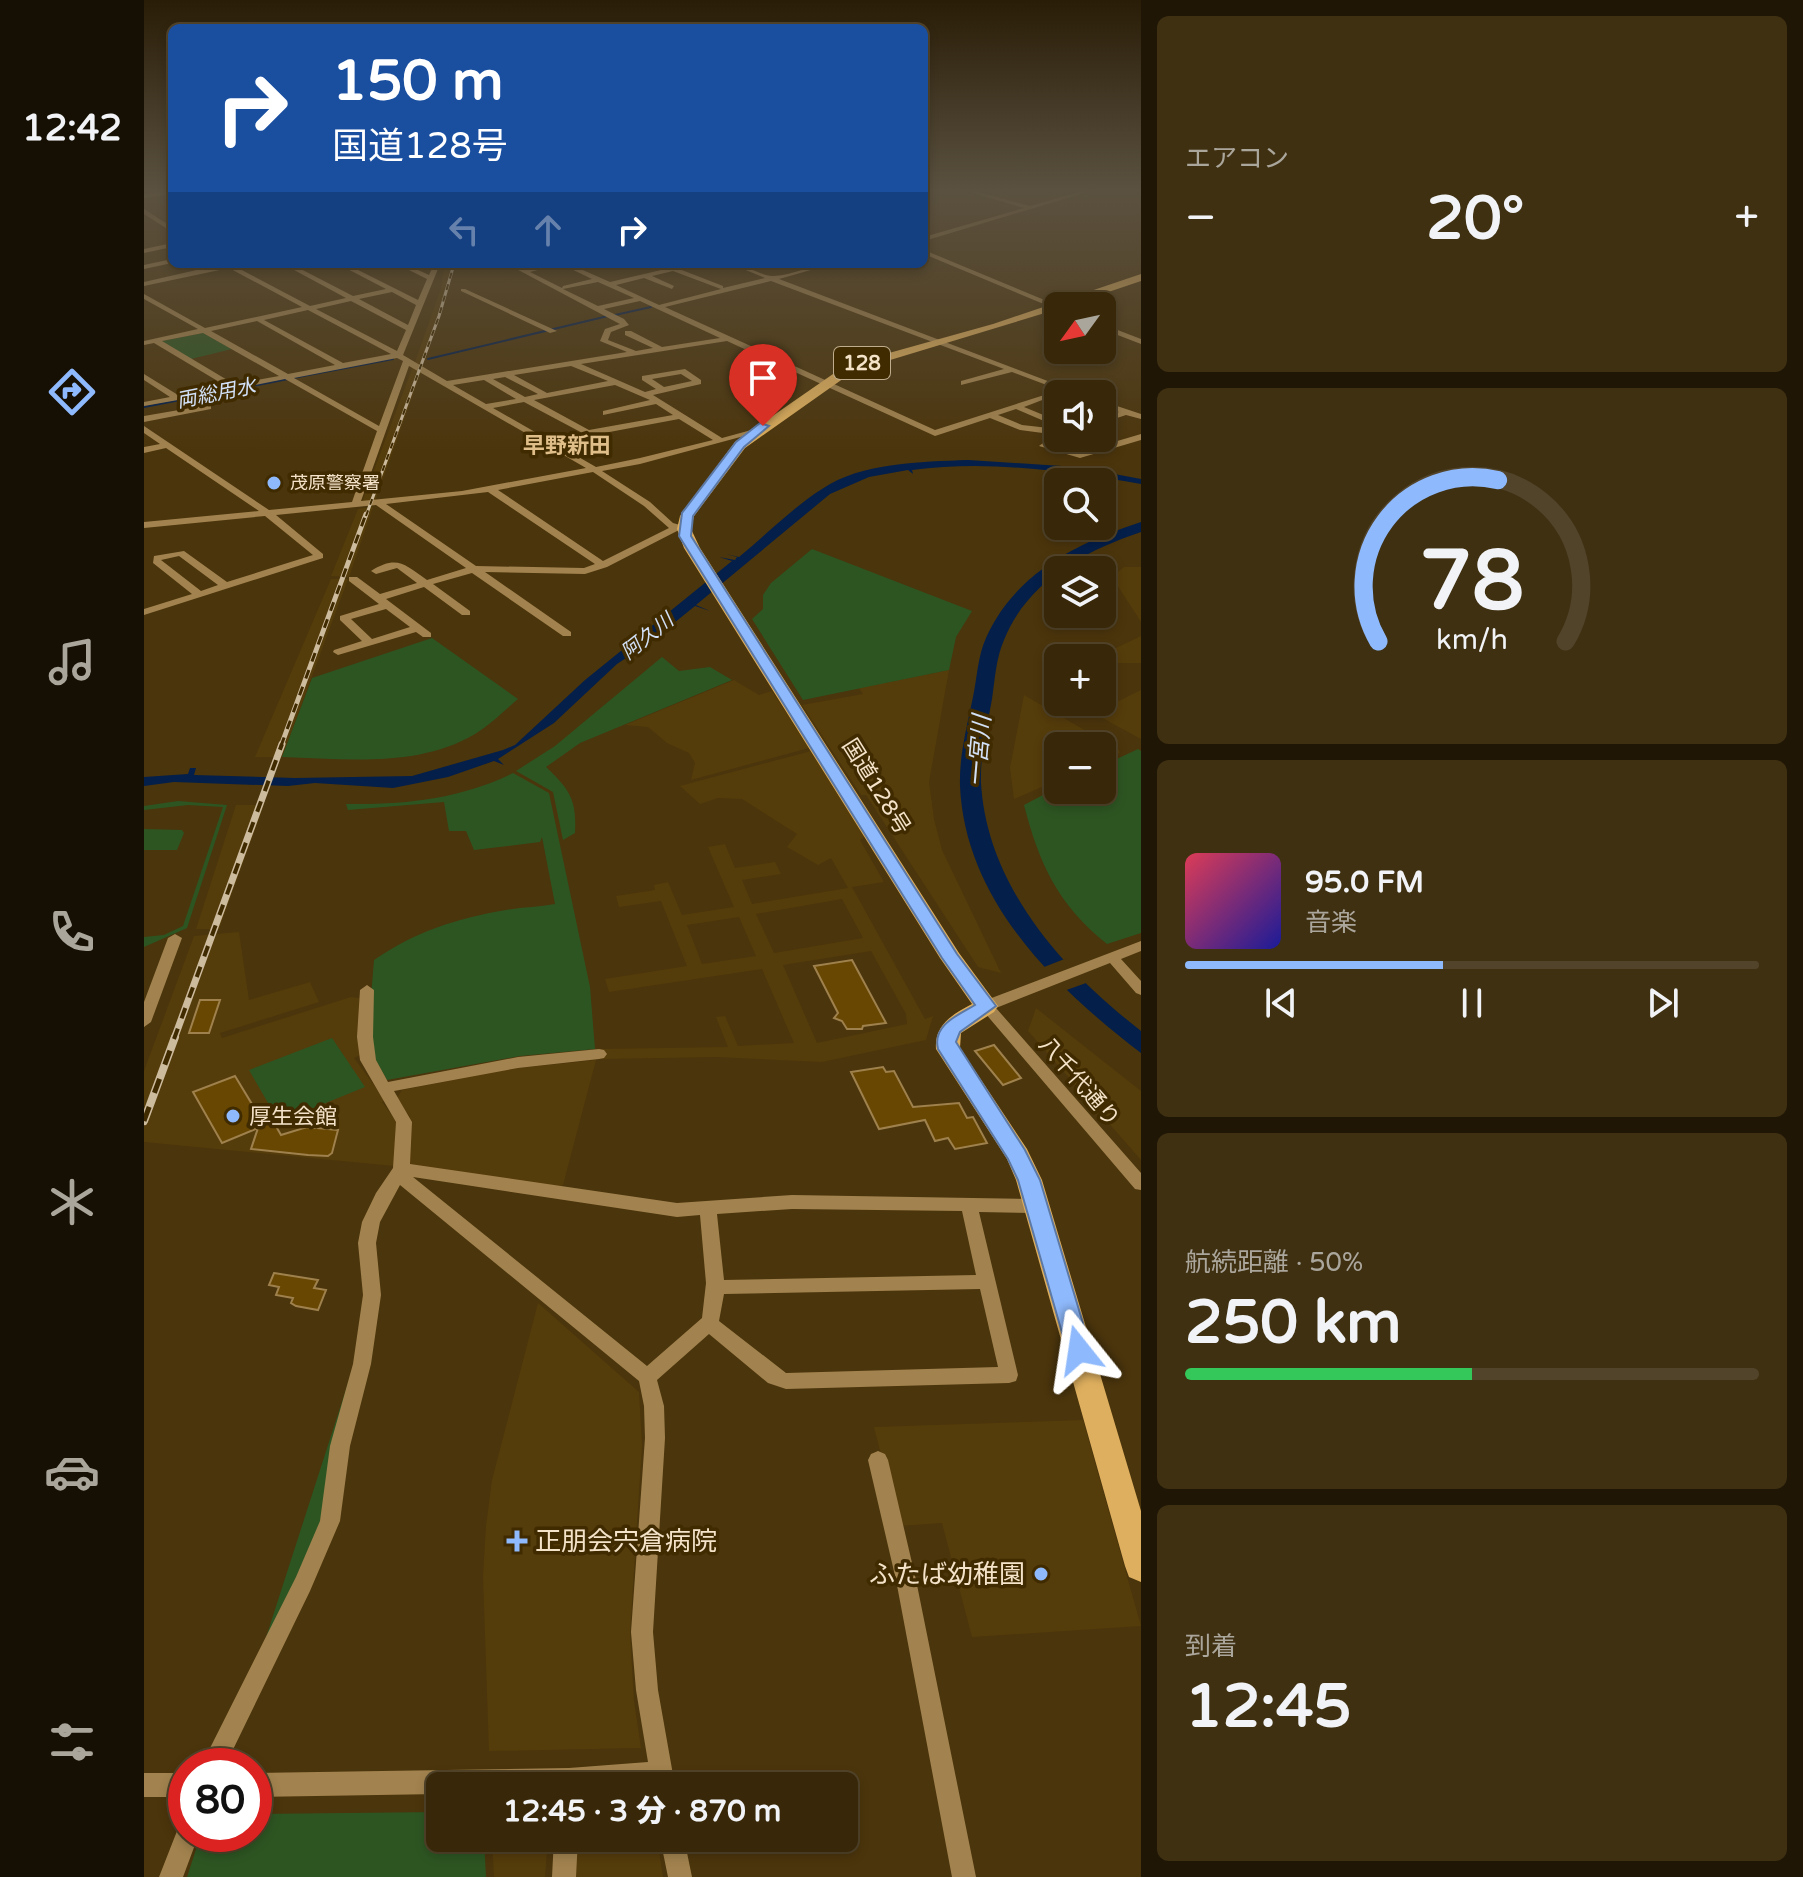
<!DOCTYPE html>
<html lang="ja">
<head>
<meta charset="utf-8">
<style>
  body { margin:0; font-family:"Varela Round","Noto Sans JP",sans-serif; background:#3f3012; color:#f1f3f6; height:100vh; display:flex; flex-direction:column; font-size:30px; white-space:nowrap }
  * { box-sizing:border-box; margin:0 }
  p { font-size:26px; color:#aba69c }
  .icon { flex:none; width:44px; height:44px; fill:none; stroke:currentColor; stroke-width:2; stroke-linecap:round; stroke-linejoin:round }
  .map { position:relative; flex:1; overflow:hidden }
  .drawer { display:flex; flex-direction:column; gap:16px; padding:16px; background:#1f1605; width:662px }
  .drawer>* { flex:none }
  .hud { position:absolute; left:24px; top:24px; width:760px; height:244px; border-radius:12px; box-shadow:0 4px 12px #0003,0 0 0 2px #52442a; background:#1a4fa0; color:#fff; overflow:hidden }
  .needle { width:52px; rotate:237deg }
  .buttons { position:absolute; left:900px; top:292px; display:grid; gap:16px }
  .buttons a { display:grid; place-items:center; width:72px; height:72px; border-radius:12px; background:#382809; box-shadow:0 4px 12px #0003,0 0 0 2px #52442a; font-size:40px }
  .speed { position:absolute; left:24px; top:1748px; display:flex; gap:16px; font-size:40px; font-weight:700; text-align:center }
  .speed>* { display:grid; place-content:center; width:104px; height:104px; border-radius:50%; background:#382809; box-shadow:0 4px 12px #0003,0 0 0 2px #52442a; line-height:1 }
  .speed .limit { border:12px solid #d22; background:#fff; color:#111 }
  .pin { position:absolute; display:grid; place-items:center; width:68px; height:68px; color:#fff; margin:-82px -34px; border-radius:50% 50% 50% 0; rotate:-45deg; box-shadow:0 0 8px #0007 }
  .pin .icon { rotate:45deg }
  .me { position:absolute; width:88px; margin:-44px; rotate:345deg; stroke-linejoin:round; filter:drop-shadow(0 0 6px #0008) }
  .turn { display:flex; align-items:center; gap:28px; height:168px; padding:0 32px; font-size:36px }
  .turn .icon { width:104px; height:104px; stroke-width:2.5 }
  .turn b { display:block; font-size:56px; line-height:68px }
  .lanes { display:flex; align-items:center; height:76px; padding:0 32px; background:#0003; justify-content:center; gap:40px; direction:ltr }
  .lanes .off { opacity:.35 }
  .big { font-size:60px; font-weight:800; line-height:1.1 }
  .drawer .card { flex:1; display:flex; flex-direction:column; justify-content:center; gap:12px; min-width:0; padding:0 28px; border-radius:12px; background:#3f3012 }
  .drawer .dial { align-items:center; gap:0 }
  .dial svg { height:208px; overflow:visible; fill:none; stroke:#52442a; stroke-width:7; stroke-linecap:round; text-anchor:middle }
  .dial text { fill:#f1f3f6; stroke:none }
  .song { display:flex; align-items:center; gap:24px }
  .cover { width:96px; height:96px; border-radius:12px; background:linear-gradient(135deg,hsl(350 70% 55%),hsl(240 70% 35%)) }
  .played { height:8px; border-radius:4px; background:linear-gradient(90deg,#8eb9fc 45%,#52442a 45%) }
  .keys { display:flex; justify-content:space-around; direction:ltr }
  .heat { display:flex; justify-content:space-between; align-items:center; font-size:44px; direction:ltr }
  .charge { height:12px; border-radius:6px; background:linear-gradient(90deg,#34c759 50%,#52442a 0) }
  .trip { position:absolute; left:282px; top:1772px; width:432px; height:80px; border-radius:12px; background:#382809; box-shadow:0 4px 12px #0003,0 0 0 2px #52442a; font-weight:800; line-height:80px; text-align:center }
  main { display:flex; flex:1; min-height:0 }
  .tabs { display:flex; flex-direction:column; width:144px; justify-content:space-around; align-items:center; background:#161004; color:#aba69c }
  .tabs .icon { width:56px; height:56px }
  .tabs .active { color:#8eb9fc }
  .tabs b { font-size:36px; color:#f1f3f6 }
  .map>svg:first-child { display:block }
  .built { fill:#553c0b; fill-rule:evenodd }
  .green { fill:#2d5522 }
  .water { fill:#041f4a }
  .pier { fill:#4b350c }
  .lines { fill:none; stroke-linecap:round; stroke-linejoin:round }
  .stream { stroke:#041f4a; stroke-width:2 }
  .building { fill:#674702; stroke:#9f814d; stroke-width:2 }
  .minor { fill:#a2834f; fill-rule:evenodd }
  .highway { fill:#deaf5e; fill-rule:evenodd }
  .rail-far3-casing { stroke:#cdbb9d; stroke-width:3 }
  .rail-far2-casing { stroke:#cdbb9d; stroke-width:5 }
  .rail-far1-casing { stroke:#cdbb9d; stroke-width:7 }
  .rail-casing { stroke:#cdbb9d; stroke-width:8 }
  .rail-far3 { stroke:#402b00; stroke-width:2; stroke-dasharray:6; stroke-linecap:butt }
  .rail-far2 { stroke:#402b00; stroke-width:3; stroke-dasharray:9; stroke-linecap:butt }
  .rail-far1 { stroke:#402b00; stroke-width:4; stroke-dasharray:11; stroke-linecap:butt }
  .rail { stroke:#402b00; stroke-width:5; stroke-dasharray:15; stroke-linecap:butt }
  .route { fill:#8eb9fc; stroke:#5c78a4; stroke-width:2 }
  .poi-dot { fill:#8eb9fc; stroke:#402b00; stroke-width:3 }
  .labels { text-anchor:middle; stroke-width:7; stroke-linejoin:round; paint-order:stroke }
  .far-poi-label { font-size:18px; fill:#f4e3c9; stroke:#402b00; text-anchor:start }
  .shield { fill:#402b00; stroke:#beac8d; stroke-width:2 }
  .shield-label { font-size:20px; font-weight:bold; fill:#f4e3c9 }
  .far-water-label { font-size:20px; font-style:italic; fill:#d2e1f7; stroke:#402b00 }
  .far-quarter-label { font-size:22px; font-weight:bold; fill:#dfbe89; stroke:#402b00 }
  .street-label { font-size:22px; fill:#f4e3c9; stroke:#402b00 }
  .poi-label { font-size:22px; fill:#f4e3c9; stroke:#402b00; text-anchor:start }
  .water-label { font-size:24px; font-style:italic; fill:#d2e1f7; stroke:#402b00 }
  .near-poi-label { font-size:26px; fill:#f4e3c9; stroke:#402b00; text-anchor:start }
</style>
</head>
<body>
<main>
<nav class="tabs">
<b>12:42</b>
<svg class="icon active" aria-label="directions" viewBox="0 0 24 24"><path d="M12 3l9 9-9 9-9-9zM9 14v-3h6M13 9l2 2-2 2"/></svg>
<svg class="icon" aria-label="music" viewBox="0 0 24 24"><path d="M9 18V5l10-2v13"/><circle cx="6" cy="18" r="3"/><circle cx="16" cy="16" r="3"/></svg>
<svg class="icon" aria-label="phone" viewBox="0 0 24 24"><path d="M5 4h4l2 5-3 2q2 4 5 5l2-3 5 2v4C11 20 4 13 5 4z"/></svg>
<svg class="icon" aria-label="climate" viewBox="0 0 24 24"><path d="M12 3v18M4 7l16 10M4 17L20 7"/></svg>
<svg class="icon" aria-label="car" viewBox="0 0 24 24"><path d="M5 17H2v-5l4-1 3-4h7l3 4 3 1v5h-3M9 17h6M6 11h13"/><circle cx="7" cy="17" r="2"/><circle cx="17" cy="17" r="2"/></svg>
<svg class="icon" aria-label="filters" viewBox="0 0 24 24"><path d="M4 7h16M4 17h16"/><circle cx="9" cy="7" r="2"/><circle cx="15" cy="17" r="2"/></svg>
</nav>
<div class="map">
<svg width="997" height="1877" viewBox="0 0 997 1877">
  <rect width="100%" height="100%" fill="#4b350c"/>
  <path class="built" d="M296,264H312L278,369L270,365L297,288L300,268L294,267Z
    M269,366L277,372L231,501L218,502Z
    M229,507L205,577L187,576L214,509Z
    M980,567H997V622L968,577Z
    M187,579H204L138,757H111Z
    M997,636V663H973L958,669V658H951Z
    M805,670L785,782L790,819L798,850L857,973L834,967L722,795H717L658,705L719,694L715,688Z
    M590,680L615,695L628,691L665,748L547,780L551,763L545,753L523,743L504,727L481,725Z
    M997,690V739L951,714V713Z
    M880,695L975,750L976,753L958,761V746H914V780L870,799L866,768Z
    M667,751L721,837L716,840L740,882L708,887L781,1019L789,1016L782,1040L678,1062L573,1057L457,1059L456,1049L584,1047L572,1017L581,1016L594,1046L650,1043L618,969L465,992L461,979L543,966L517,901L475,907L472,896L511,890L510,885L524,882L538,915L590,907L564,847L581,844L591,868L631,862L637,874L598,880L608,904L704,888L687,858L674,865L643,847L653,834L598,799L574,798L556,804L536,786ZM698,899L719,938L630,953L612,914ZM595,917L612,956L558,964L543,925ZM727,951L762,1014L763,1024L673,1043L639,965Z
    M92,805H120L75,929H52Z
    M95,932L105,1000L166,982L175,1002L76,1033L78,1038L207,997L215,998L218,1054L210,1058L241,1100L238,1102L252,1121L250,1166L0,1142V1071L50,936Z
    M892,1008L997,1091V1160L884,1031Z
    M452,1060L419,1185L411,1188L263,1167L266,1126V1117L253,1098L258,1090L364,1069Z
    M394,1303L495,1392L498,1445L486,1633L490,1701L497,1748L345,1751L339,1576L342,1526L348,1480Z
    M939,1420L997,1626L828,1637L798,1523L755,1526L730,1427Z
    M348,1838H404L401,1877H350Z
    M433,1838H513L519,1877H431Z"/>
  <path class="green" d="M59,333L88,349L47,359L18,341Z
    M668,549L828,611L812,637L805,670L659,700L608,619L619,609V595L627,583Z
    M288,638L374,699C360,711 346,725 331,734C274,768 201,759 138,757L168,678Z
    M518,657L535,671L566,667L588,680L436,743L402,767C425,789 433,799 431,833L419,840L409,792L372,771L411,746Z
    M994,749L997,751V933L963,944C915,906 895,864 880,805L914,787V790H958V766Z
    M369,773L405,793L446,987L451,1049L376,1056L243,1080L230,1057L226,1009L230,960C270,932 314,918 362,910C378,907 395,907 411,904L398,837L396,842L330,850L322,831H305L300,802L204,810L202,804C259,805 317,799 369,773Z
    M34,801L83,805L43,928L0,947V937L20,935L39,926L79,807L44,805L0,810V806Z
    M0,829L38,830L40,833L33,850H0Z
    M188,1038L221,1087L135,1122L105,1070Z
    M215,1349L180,1521L117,1653Z
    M296,1812V1838H340L342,1877H43L57,1834H110V1814Z"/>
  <path class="water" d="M824,460L933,467L997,479V484C922,471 845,460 768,470L769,474L764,470L725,477L686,494L552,605L566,611L551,606L509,640L473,664L410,723L354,759L360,765L350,761L304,777L249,788L171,783L144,786L30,782L0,786V777L44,774L46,768H52L50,775L151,778L268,776L359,750L371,745L441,680L588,561L575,557L591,560L593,557L582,554L595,557C622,535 648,508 678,489C718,462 777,462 824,460Z
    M997,522V532C940,551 883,582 860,640C852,658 851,679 848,699C843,727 836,755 837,783C843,887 920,971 997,1031V1053C912,988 821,901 816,786C815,756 823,726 829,697C833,678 834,655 842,638C871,573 933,543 997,522Z"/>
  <path class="pier" d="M923,958L945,982L917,992L895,969Z"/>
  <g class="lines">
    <path class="stream" d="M471,315L507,307
      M284,359L464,316
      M149,378L249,359
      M0,407L144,379"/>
  </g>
  <path class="building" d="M708,960L742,1023L719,1026L718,1029H703L698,1021L690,1018L694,1013L670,966Z
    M56,1000H76L65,1033H45Z
    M850,1045L877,1078L859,1085L831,1051Z
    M739,1067L742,1072L750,1071L769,1107L815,1103L823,1118L829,1117L843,1143L811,1149L804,1138L791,1141L781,1120L735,1129L707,1072Z
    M91,1076L117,1119L125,1114L137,1135L163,1127L194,1130L188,1153L184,1156L164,1155L107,1149L114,1128L78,1143L49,1092Z
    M130,1273L174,1280L170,1288L182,1290L174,1310L152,1306L147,1303L149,1298L132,1295L135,1287L125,1285Z"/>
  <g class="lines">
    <path class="minor" d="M28,190V194L0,198V194Z
      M819,190H827L886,206L942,190H950L780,241V237L880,208Z
      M0,209L28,227V232L0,214Z
      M28,243V247L0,253V249Z
      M780,250L915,306L914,310L780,254Z
      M28,259V263L0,269V265Z
      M79,264H93L92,267L166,306L202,298L139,264H147L209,296L242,289L194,264H202L274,300L283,279L253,264H261L285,275L290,264H296L259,355L303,381L483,352L456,341L461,329L476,324L474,323L363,264H371L380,269L416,264L386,272L418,288L419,286L448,279L417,264H425L466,282L530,267L579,286V288L621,278L587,264C602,264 616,276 630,276C650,275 668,264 688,264L635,279L938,394H914L880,407L914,421V427L872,409L854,415L878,425L914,429V435L876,430L846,418L791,436L583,341L437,364L501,392L512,389L498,380V376L541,369L557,380V384L509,395L578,438L611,429L615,432L496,464L458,471L506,502L529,523L543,527V531L535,530L463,567L441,574L341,572L427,632V636H419L328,573L289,584L326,611V615H318L280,587L242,599L287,633V637H279L272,632L194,655L189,652L190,650L218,641L196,620V616L235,604L205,581V577H213L236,594L273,583L253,568L232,574L227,571C253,555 260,564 283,580L322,568L232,505L132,515L179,554V558L0,615V609L48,594L9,563L10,556L40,551L83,582L169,555L121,516L0,528V522L115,511L22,448L0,453V447L16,444L0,433V426L125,510L208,502L233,431L141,379L55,396L67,405V409L0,422V416L58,406L51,397L0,406V402L26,397L0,380V374L34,395L82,386L10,343L0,345V341L54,329L0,299V294L61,328L158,307L85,268L0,286V282ZM529,271L577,289L515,305L472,285L500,278L528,289L530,286L508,276ZM627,281L860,369L817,381V385L868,372L916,390L791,430L521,307ZM454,282L490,298L454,306L419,289ZM248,292L272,305L264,325L215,299ZM207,301L262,330L253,351L172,309ZM496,301L576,338L518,347L487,331H481V335L509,348L492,351L464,340L467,332L485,325L480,319L460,309ZM164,310L247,354L199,363L120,320ZM113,321L191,365L144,374L67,331ZM59,333L135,376L90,384L18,341ZM253,358L259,361L235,426L150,378ZM265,366L442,468L318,491L217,501ZM427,366L464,381L403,393L370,375ZM537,374L548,381L520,387L508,379ZM361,377L394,394L381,397L349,379ZM340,380L372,399L342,404L309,385ZM471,385L506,400L459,411V415L512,404L529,415L445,430L390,400ZM380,402L444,436L535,419L569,440L496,458L452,467L349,408ZM449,472L500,506L525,528L459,561L354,490ZM344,492L451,564L440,568L332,566L242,504ZM35,556L74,585L57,591L17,560ZM242,609L266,627L228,639L207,619Z
      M317,289H321L413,331L406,333L317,291Z
      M958,324L997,339V344L958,329Z
      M958,401L997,414V419L982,415L958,423V417L975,412L958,406Z
      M997,434V440L936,458L895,446L899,443L936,452Z
      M31,934L38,938L7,1022L0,1027V1002L24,938Z
      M997,941V951L977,959L997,981V995L992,993L966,963L852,1008L997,1173V1190L991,1189L835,1006L837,1002Z
      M223,985L230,990L229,1037L232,1060L244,1082L374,1057L455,1049L460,1050L463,1054L460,1058L455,1059L374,1068L250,1091L268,1122L266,1164L533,1203L648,1195L894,1199L900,1201L902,1206L900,1211L894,1213L835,1212L874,1375L872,1381L865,1383L642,1389L624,1383L565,1334L513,1380L520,1406L521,1438L509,1632L514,1690L531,1786H296V1794L110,1797V1773L425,1768L504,1762L492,1690L487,1632L501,1438L500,1406L495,1381L256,1185L236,1222L232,1243L237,1295L227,1364L206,1446L196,1521L166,1591L81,1766H57L152,1577L176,1521L186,1446L209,1364L219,1295L214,1243L218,1222L232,1193L249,1168L252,1122L216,1060L213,1037L216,990ZM269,1177L533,1217L556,1215L562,1283L558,1318L503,1366ZM648,1209L818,1211L832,1275L580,1280L573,1214ZM836,1289L854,1367L642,1373L575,1321L580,1294Z
      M734,1451L741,1454L744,1460L772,1580L832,1877H808L752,1580L724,1460L727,1454Z
      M0,1773H42V1797H0Z
      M42,1823V1834H55L39,1877H15L35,1826Z
      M410,1838H434L432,1877H408Z
      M516,1838H540L548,1877H524Z"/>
    <path class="highway" d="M997,274V281L923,306H914V309L710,371L601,448L550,516L547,529L556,548L815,953L854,1006L850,1012L817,1033L816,1048L883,1149L898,1180L997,1511V1582L985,1577L981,1566L872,1180L863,1159L792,1049C790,1025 809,1014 828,1004L796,958L540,548L533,529L536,516L591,442L702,365L849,324Z"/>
    <g class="rail-far3-casing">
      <path id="rail-far3" d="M222,516L295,316L310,264"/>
    </g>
    <g class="rail-far2-casing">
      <path id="rail-far2" d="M137,746L222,514"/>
    </g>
    <g class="rail-far1-casing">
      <path id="rail-far1" d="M30,1039L138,744"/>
    </g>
    <g class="rail-casing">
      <path id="rail" d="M0,1121L31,1037"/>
    </g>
    <use href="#rail-far3" class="rail-far3"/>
    <use href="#rail-far2" class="rail-far2"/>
    <use href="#rail-far1" class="rail-far1"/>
    <use href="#rail" class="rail"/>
  </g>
  <linearGradient id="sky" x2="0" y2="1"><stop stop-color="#291d07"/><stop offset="0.42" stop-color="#5b5140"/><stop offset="1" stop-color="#5b5140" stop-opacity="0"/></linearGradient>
  <rect width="997" height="452" fill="url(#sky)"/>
  <path class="route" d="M616,423L625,426L600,447L549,516L547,536L813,954L852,1006L816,1032L812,1042L881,1150L896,1180L947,1350L943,1357L935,1360L927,1357L923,1350L874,1180L864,1159L794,1049C788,1025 814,1015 831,1005L798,958L535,536L538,513L592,442Z"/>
  <g class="poi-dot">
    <circle cx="130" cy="483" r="8"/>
    <circle cx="89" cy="1116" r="8"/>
    <path d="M369 1529h8v8h8v8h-8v8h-8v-8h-8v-8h8z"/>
    <circle cx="897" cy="1574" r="8"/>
  </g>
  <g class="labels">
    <g class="far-poi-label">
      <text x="146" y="489">茂原警察署</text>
    </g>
    <rect class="shield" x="690" y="347" width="56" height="32" rx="6"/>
    <g class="shield-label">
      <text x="718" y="370">128</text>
    </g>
    <g class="far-water-label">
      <text transform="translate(72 393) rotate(-11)" y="7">両総用水</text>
      <text transform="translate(503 636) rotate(-39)" y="7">阿久川</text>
    </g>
    <g class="far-quarter-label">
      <text x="423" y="453">早野新田</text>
    </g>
    <g class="street-label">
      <text transform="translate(733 786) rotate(58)" y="8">国道128号</text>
      <text transform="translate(936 1081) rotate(49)" y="8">八千代通り</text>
    </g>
    <g class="poi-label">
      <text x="105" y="1124">厚生会館</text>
    </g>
    <g class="water-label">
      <text transform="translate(835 751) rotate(-85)" y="8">一宮川</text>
    </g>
    <g class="near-poi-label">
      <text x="391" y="1550">正朋会宍倉病院</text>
      <text x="881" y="1583" text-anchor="end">ふたば幼稚園</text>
    </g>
  </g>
</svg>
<div class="buttons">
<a><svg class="needle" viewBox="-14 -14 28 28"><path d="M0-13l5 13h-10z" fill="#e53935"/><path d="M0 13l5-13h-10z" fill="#aba69c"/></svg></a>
<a><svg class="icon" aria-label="sound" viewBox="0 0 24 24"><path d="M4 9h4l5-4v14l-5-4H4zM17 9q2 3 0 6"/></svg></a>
<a><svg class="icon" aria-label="search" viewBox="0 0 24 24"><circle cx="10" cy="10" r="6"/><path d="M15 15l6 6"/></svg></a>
<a><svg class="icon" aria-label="layers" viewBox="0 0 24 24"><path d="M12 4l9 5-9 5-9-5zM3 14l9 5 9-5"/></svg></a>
<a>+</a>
<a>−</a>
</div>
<div class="speed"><div class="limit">80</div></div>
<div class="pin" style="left:619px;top:426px;background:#d93025"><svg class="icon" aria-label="arrive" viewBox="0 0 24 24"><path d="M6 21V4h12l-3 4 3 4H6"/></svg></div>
<svg class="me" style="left:935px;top:1350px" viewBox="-20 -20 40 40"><path d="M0-17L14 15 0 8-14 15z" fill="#8eb9fc" stroke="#fff" stroke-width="4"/></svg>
<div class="trip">12:45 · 3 分 · 870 m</div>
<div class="hud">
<div class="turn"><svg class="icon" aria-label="right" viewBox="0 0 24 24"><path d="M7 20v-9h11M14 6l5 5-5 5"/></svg><div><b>150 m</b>国道128号</div></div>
<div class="lanes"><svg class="icon off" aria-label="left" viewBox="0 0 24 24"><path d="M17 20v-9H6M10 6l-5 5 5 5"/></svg><svg class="icon off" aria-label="ahead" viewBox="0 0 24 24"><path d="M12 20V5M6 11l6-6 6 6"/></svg><svg class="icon" aria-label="right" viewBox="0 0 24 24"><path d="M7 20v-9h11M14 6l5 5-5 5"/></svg></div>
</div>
</div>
<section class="drawer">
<div class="card"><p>エアコン</p>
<div class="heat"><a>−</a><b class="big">20°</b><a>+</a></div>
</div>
<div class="card dial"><svg viewBox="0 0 100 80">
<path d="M14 69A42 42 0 1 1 86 69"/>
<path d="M14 69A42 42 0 0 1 60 7" stroke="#8eb9fc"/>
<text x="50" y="56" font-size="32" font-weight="700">78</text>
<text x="50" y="72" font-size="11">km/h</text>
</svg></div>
<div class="card">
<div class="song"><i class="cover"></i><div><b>95.0 FM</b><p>音楽</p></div></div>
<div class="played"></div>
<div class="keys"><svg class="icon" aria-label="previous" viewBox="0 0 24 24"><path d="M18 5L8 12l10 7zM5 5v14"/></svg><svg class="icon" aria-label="pause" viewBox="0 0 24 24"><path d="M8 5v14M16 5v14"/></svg><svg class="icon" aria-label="next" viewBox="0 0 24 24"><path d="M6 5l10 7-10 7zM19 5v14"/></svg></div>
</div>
<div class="card"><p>航続距離 · 50%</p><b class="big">250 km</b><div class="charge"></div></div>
<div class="card"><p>到着</p><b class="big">12:45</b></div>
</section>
</main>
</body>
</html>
